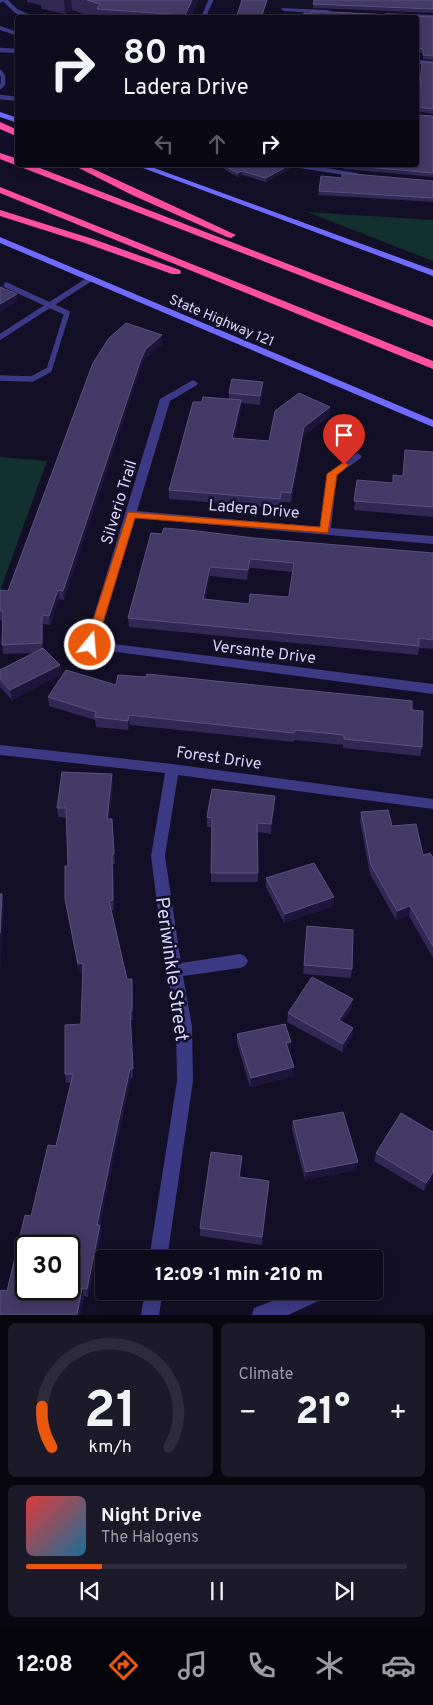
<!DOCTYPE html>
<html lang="en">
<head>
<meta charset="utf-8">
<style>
  body { margin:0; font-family:Overpass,sans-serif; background:#1c1929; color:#f1f3f6; height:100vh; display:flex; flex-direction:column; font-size:19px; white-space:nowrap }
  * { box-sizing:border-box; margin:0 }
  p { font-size:16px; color:#9b9ba3 }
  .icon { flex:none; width:28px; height:28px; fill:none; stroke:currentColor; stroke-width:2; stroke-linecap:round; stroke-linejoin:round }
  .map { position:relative; height:1315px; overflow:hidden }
  .panel { display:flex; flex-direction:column; gap:8px; padding:8px; background:#08060f; flex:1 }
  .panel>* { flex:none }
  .hud { position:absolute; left:15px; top:15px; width:404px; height:152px; border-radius:5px; box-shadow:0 2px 12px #0003,0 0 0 1px #2e2b3b; background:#0e0b1c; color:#f1f3f6; overflow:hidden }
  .speed { position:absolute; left:15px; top:1235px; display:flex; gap:10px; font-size:25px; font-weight:700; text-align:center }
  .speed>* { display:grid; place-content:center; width:65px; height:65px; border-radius:50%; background:#0e0b1c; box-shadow:0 2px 12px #0003,0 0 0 1px #2e2b3b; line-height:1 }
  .speed .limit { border:2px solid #111; border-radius:8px; background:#fff; color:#111 }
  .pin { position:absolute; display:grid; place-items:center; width:42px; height:42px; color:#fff; margin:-51px -21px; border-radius:50% 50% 50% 0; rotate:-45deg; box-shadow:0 0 5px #0007 }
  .pin .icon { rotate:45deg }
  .me { position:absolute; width:55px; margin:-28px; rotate:17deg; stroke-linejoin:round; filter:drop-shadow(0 0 4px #0008) }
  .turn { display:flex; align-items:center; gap:18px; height:105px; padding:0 25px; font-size:22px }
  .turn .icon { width:65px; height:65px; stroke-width:2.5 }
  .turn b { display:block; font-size:35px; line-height:42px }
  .lanes { display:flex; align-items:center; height:48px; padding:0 25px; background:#0003; justify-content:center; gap:25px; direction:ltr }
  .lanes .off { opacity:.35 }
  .big { font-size:38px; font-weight:800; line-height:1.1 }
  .panel .card { flex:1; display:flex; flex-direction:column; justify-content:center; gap:8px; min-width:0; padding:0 18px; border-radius:8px; background:#1c1929 }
  .panel .dial { align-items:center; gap:0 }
  .dial svg { height:130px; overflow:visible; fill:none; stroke:#2e2b3b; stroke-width:7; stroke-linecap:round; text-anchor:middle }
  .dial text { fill:#f1f3f6; stroke:none }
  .song { display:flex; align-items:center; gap:15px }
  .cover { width:60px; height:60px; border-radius:8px; background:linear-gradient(135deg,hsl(0 70% 55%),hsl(200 70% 35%)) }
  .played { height:5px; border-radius:2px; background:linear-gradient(90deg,#ea580c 20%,#2e2b3b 20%) }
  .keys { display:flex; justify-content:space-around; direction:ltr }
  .heat { display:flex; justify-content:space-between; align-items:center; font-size:28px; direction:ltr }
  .panel .tiles { flex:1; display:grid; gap:8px; grid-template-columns:1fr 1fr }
  .card:last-child { grid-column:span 2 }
  .trip { position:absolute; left:95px; top:1250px; width:288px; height:50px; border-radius:5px; background:#0e0b1c; box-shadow:0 2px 12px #0003,0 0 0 1px #2e2b3b; font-weight:800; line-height:50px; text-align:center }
  .dock { display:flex; height:80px; justify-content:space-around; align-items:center; background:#06040b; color:#9b9ba3 }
  .dock .icon { width:35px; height:35px }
  .dock .active { color:#ea580c }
  .dock b { font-size:22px; color:#f1f3f6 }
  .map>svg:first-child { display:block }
  .green { fill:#12302f }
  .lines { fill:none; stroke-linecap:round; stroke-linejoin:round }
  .service-far1 { stroke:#3d3a85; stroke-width:4.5 }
  .service { stroke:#3d3a85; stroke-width:5.5 }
  .minor { fill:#3d3a85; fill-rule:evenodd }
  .secondary { fill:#6f6bff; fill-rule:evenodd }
  .motorway { fill:#ff4fa3; fill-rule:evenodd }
  .wall { fill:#312854; fill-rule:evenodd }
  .shaded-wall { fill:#1d163a }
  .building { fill:#433a66; stroke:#5a527e; fill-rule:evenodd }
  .route { fill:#ea580c; stroke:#983908 }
  .labels { text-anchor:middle; stroke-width:5; stroke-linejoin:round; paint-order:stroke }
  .far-street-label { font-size:14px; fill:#d9d4ff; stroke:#130f26 }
  .street-label { font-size:16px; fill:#d9d4ff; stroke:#130f26 }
  .near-street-label { font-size:19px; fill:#d9d4ff; stroke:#130f26 }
</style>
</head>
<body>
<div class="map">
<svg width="433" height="1315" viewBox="0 0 433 1315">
  <rect width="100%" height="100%" fill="#130f26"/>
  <path class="green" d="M307,212L433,220V261Z
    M0,457L47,461L0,591Z"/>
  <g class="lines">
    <path class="service-far1" d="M5,0L16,11L32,18
      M203,18L211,0
      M0,50L18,51
      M0,72L3,76V84L0,87
      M0,97L18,99"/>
    <path class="service" d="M0,337L90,279
      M0,378L32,379L49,370L67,313L6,285"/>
    <path class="minor" d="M0,0H5L0,3Z
      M282,8L328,10L331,12L328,14L284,11L281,9Z
      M386,13L433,15V19L384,16V14Z
      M0,26L18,32V36L0,30Z
      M416,60L433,61V65L416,64Z
      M289,165H308L357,173L361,175L357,177L293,167Z
      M193,380L198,383L197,385L170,401L137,511L320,527L327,474L357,453L362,456L361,458L337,475L331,528L433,536V544L135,518L98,642L433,684V694L87,648L85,645L160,399Z
      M0,745L172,764L433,799V809L178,775L165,856L181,963L240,954L245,956L248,961L245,966L240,968L183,976L192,1026L193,1081L167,1259H149L177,1081L176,1026L159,919L151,856L165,773L0,755Z
      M145,1291H163L159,1315H141Z
      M299,1291H330L327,1297L288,1315H252L254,1308Z"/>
    <path class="secondary" d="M0,112L18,118V123L0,117Z
      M135,165H146L433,270V276Z
      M0,237L433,420V427L0,243Z"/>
    <path class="motorway" d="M0,122L18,130V137L0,129Z
      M0,153L18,159V165H32L433,320V327L0,159Z
      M73,165H85L236,235L231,238L227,237L132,195Z
      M0,187L433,361V369L0,193Z
      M0,210L93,239L180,270L181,272L180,274H172L85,243L0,216Z"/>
  </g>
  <path class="wall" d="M27,0H198L191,18H94L72,10L65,14L42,9L41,5L27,2Z
    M433,0V13L313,8V4Z
    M433,17V60L423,59V53L416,52V18Z
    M422,62L433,63V114L417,111Z
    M433,116V177L343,169L344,165Z
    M220,165H291V168L266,182L242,175L238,177L227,171Z
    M342,178L433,181V202L318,195L319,191Z
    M162,344L146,358L141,367L64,600L59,599L50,625L43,624V648L60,665L61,674L12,700L0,687V670L34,653L3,654L2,645L3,621L0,620V592L8,591L93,363Z
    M263,382V391L260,405L241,403V409L234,438L269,441L330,407L329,416L303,436L291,502H281L279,508L169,499V490L202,402L229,399V393Z
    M433,452V517L354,510L357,480L392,483Z
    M162,534L254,538L433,553V649L419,648L418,655L129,627L128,618ZM250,568L293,572L289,595L288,597L249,604L205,600L210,576L247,580Z
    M116,685L412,710L422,747L420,756L343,748V745L294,740V742L130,725L128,730L96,727L95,720L49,706L48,697Z
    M113,784L109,819H112L115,864H113L114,910H111L127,979H132L133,1020H130L133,1078H131L115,1151L100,1225L101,1233L88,1297L84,1296L80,1315H0L7,1291L31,1216L56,1146L71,1083H66L65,1074L81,1024L83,972L79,973L65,899L68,866L66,818L58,817L57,808Z
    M275,806L271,834L257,832L258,882H211L212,827H207V817Z
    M361,812L392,826L423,855L433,858V958L409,916L396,920L370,874L360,821Z
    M266,878L334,897L333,906L284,923L266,887Z
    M307,926L352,969L351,978L303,974Z
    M352,1008L342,1022L353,1028L352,1037L342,1052L287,1022L288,1013Z
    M237,1034L291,1042L290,1051H289L294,1067V1076L250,1087L237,1043Z
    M293,1121L358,1162L356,1170L305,1180L292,1130Z
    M376,1153L433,1177L424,1191L374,1161Z
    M242,1156L240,1177L268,1189L262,1245L200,1236V1228Z"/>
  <path class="shaded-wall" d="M64,0H71L72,10L65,14Z
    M192,0H198L191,18H185V15Z
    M267,0H268L262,18H261Z
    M289,165H291V168L266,182V178Z
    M242,171V175L238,177V173Z
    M4,283L5,292L0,294V286Z
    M17,294V302L0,312V304Z
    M162,335V344L146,358L141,367L64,600L63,591L141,359L146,349Z
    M263,382V391L260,405V396Z
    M241,400V409L232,447V438Z
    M330,407L329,416L303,436L291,502V493L304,427Z
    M250,559V568L247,580L248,570Z
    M210,567V576L203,609V599Z
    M58,590L59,599L50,625L49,616Z
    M42,615L43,624V652L42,643Z
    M60,665L61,674L12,700L10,690Z
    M129,715L130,725L128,730V721Z
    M112,774L113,784L108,829L107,819Z
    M275,796V806L271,834V824Z
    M112,855L113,864L114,910L113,900Z
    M2,894L4,904L0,975V933Z
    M334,897L333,906L284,923L285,914Z
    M410,906L409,916L396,920L397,911Z
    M83,963L84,972L79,973L78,964Z
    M132,979L133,988V1020L132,1011Z
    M353,999L352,1008L338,1029L339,1020Z
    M353,1028L352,1037L342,1052L343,1044Z
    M291,1042L290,1051L285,1052L286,1043Z
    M294,1067V1076L250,1087L251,1078Z
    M130,1069L131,1078L98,1233L97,1225Z
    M358,1162L356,1170L305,1180L306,1172Z
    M433,1172V1177L424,1191L426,1183Z
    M269,1181L268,1189L262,1245V1237Z
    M100,1225L101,1233L88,1297L87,1289Z
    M82,1288L84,1296L80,1315H77Z"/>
  <path class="building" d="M87,0H192L185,15L97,9L100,4Z
    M242,0H267L261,18H236Z
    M314,0H433V9L313,4Z
    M312,11L433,17V56L423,55V49L416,48V18H303L304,13H311Z
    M422,62L433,63V109L418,107Z
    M417,115L433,116V173L345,165H416Z
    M225,165H289L266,178L242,171L238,173L227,167Z
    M342,173L433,181V198L319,191L321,176L342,178Z
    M0,287L17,294L0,304Z
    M126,323L162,335L146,349L141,359L63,591L58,590L49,616L42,615V643L2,645L3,611H0V590L8,591L93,363L109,338Z
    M232,379L263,382L260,396L229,393Z
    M299,393L330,407L304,427L291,493L281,492L280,499L169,490L193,402H202L203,397L241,400L232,438L269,441L275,411Z
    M405,450L433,452V507L354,501L357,480L393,483V475L403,476Z
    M164,528L189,530L254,538L433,553V640L419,638V646L128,618L151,533L162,534ZM250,559L294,563L289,595L288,597L250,594L249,604L203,599L210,567L248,570Z
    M43,648L60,665L10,690L0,679V670Z
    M66,670L116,685L118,675L146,677L147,674L412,701V710L423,711L422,747L344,739V735L295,730L294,733L129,715L128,721L95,717L96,712L48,697Z
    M62,772L112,774L107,819H112L114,854L112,855L113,900L109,901L127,979H132V1011H130L133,1069H130L114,1142L97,1225H100L87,1289L82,1288L77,1315H0V1295L1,1290L7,1291L25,1215L31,1216L48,1145L56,1146L73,1074H65V1025L81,1024L83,963L78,964L65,899V866H68L66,808H57ZM26,1246H69V1289H26Z
    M212,789L275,796L271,824L257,823L258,873H211L212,818L207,817Z
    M388,810L392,826L416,824L423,855L430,853L433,858V946L410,906L397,911L371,865L361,812Z
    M314,863L334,897L285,914L266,878Z
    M0,894H2L0,933Z
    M307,926L353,930L352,969L304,965Z
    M312,977L353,999L339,1020L353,1028L343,1044L288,1013Z
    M285,1024L291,1042L286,1043L294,1067L251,1078L237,1034Z
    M343,1112L358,1162L306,1172L293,1121Z
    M401,1113L433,1132V1172L426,1183L376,1153Z
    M211,1152L242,1156L239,1177L269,1181L262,1237L200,1228Z"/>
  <path class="route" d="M344,462L349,465L337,475L328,533L135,518L96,645L94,648H87L85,645L128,512L320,527L327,474Z"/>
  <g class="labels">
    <g class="far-street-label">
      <text transform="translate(222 320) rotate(23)" y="5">State Highway 121</text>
    </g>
    <g class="street-label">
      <text transform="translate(118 502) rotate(-73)" y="6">Silverio Trail</text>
      <text transform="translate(254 508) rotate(5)" y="6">Ladera Drive</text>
      <text transform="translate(264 651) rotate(7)" y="6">Versante Drive</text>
      <text transform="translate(219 757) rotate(8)" y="6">Forest Drive</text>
    </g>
    <g class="near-street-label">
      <text transform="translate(173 969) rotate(82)" y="7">Periwinkle Street</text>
    </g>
  </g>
</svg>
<div class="speed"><div class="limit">30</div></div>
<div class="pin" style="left:344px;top:465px;background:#d93025"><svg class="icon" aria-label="arrive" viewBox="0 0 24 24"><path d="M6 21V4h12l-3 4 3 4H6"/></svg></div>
<svg class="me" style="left:90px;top:645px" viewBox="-20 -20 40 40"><circle r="17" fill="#ea580c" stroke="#fff" stroke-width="3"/><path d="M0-11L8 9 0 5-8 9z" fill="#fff"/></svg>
<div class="trip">12:09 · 1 min · 210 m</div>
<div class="hud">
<div class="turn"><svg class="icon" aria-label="right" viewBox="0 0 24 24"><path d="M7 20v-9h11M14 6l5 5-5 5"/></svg><div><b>80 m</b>Ladera Drive</div></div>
<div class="lanes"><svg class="icon off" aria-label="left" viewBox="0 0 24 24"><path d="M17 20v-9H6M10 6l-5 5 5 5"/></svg><svg class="icon off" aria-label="ahead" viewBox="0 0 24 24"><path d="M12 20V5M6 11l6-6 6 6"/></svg><svg class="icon" aria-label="right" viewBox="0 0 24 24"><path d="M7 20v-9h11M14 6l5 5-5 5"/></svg></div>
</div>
</div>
<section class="panel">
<div class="tiles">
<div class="card dial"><svg viewBox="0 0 100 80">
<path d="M14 69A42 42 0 1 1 86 69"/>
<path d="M14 69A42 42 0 0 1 8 44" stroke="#ea580c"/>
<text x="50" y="56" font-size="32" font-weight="700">21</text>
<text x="50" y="72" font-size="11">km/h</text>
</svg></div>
<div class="card"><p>Climate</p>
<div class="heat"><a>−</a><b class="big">21°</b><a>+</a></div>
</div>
<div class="card">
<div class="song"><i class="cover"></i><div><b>Night Drive</b><p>The Halogens</p></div></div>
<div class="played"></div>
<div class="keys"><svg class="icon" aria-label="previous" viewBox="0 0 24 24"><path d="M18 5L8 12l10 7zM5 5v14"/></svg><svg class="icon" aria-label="pause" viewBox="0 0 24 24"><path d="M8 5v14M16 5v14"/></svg><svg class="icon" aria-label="next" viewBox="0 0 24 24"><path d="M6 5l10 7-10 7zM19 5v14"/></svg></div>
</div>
</div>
</section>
<nav class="dock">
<b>12:08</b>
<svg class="icon active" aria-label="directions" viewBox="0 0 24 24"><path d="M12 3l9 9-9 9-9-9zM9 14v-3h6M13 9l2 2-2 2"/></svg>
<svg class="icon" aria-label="music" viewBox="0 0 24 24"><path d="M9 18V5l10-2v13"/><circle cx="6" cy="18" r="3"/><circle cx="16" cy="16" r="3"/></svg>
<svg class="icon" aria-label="phone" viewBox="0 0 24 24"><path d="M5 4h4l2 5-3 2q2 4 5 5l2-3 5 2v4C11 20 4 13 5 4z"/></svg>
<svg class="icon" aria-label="climate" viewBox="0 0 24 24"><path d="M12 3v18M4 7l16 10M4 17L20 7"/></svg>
<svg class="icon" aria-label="car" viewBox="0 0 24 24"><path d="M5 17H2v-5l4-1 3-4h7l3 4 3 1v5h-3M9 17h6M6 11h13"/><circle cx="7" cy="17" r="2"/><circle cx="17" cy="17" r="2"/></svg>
</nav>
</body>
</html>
